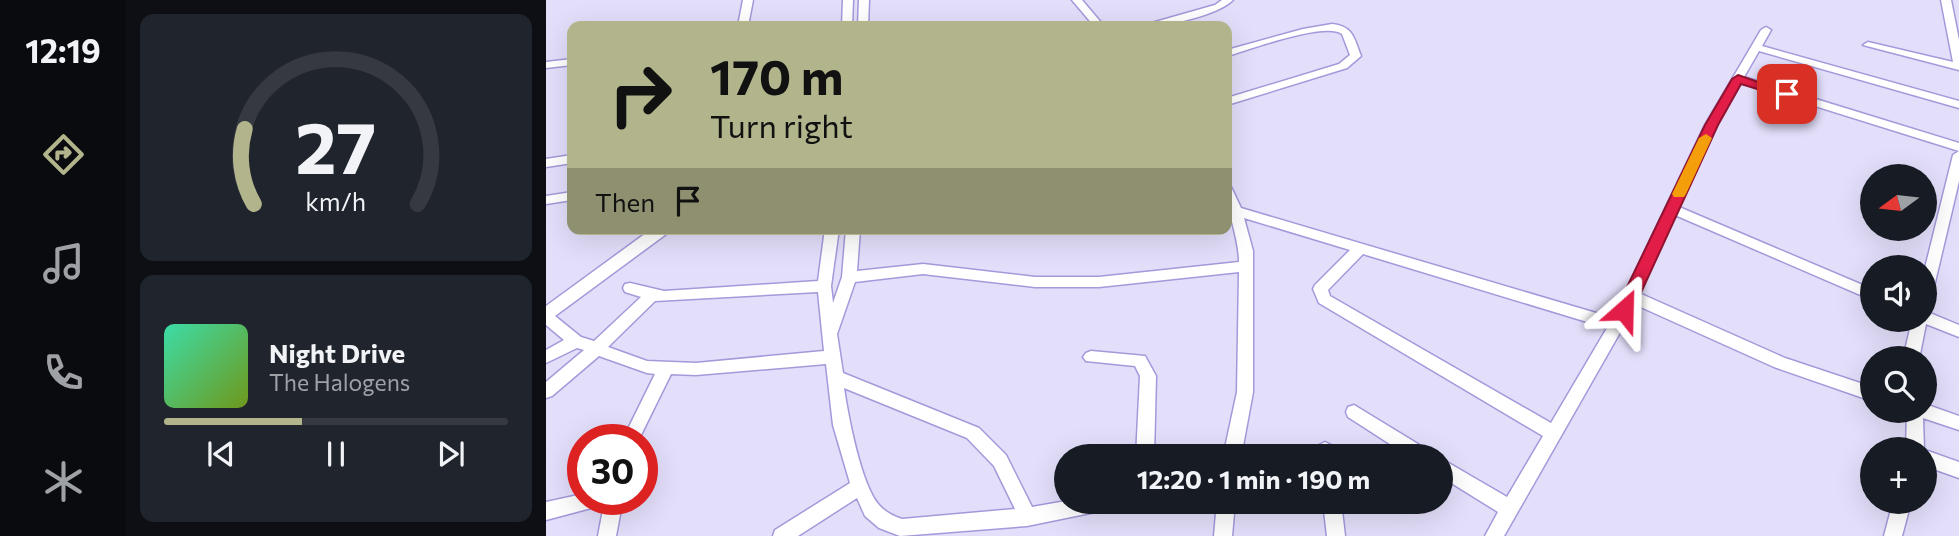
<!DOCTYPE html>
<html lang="en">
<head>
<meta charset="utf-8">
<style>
  body { margin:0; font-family:Commissioner,sans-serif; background:#20242c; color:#f1f3f6; height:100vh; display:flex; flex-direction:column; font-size:26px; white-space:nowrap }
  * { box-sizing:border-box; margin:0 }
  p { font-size:23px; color:#9ea1a6 }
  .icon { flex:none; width:38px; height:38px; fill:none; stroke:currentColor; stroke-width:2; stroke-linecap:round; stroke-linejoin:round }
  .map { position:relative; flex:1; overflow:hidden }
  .sheet { display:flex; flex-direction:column; gap:14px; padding:14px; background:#0d0f14; width:420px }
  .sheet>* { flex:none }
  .guide { position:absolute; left:21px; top:21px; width:665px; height:214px; border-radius:14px; box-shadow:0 7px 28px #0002; background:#b2b58b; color:#111; overflow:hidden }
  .needle { width:46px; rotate:255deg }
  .controls { position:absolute; left:1314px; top:164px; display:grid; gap:14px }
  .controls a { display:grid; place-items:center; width:77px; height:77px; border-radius:50%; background:#171b24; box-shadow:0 7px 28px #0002; font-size:35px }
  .speed { position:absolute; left:21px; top:424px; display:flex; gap:14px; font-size:35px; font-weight:700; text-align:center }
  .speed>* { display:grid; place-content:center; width:91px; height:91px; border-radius:50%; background:#171b24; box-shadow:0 7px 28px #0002; line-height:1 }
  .speed .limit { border:10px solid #d22; background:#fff; color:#111 }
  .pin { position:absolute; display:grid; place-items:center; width:60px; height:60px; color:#fff; margin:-30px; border-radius:14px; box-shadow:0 4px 10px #0006 }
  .me { position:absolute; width:77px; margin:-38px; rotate:25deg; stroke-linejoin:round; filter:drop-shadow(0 0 5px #0008) }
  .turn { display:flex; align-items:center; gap:24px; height:147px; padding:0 28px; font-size:32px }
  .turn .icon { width:91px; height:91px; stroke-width:2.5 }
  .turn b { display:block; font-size:49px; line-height:60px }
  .then { display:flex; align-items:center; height:66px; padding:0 28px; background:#0003; gap:14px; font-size:26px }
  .sheet .card { flex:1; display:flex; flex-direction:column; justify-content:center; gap:10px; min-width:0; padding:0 24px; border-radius:14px; background:#20242c }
  .sheet .dial { align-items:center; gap:0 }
  .dial svg { height:182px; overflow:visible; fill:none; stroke:#363941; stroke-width:7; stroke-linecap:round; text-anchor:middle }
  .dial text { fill:#f1f3f6; stroke:none }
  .song { display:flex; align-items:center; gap:21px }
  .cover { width:84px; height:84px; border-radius:10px; background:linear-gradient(135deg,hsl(160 70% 55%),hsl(80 70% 35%)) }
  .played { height:7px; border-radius:4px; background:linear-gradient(90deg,#b2b58b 40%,#363941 40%) }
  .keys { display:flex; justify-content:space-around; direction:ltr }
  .trip { position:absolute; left:508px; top:444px; width:399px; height:70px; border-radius:35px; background:#171b24; box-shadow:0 7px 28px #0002; font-weight:700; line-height:70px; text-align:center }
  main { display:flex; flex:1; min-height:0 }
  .menu { display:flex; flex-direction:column; width:126px; justify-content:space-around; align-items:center; background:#090b0e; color:#9ea1a6 }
  .menu .icon { width:49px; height:49px }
  .menu .selected { color:#b2b58b }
  .menu b { font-size:32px; color:#f1f3f6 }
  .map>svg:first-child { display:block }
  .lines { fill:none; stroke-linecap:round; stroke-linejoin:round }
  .minor-casing { stroke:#a499da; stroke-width:3 }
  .minor { fill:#fff; fill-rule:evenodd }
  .route { fill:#e11d48; stroke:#92132f; stroke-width:2 }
  .slow { fill:#f59e0b }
</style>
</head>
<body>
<main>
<nav class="menu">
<b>12:19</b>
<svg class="icon selected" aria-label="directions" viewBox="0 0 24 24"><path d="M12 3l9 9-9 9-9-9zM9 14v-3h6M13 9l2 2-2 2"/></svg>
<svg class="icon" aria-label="music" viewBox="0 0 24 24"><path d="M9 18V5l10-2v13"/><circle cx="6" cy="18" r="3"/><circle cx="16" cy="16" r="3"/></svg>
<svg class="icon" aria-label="phone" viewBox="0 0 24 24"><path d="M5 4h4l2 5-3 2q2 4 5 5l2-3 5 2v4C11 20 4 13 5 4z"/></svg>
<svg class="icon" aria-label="climate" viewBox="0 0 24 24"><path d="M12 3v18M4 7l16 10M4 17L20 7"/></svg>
</nav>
<section class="sheet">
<div class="card dial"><svg viewBox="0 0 100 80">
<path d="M14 69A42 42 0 1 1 86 69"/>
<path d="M14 69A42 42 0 0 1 10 36" stroke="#b2b58b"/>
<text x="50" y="56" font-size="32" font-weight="700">27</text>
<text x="50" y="72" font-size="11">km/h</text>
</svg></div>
<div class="card">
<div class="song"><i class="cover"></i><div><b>Night Drive</b><p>The Halogens</p></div></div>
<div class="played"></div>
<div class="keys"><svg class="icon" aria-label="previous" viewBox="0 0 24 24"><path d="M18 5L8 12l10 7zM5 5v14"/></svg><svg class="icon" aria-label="pause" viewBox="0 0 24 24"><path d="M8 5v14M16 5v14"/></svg><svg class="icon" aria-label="next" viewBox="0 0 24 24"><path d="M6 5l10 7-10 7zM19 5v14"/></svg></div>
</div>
</section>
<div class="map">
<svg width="1413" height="536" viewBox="0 0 1413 536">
  <rect width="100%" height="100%" fill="#e3dffb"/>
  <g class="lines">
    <g class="minor-casing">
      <path id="minor" d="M197,0H207L202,26H192Z
        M297,0H307L306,26H296Z
        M313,0H323L322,26H312Z
        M526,0H536L558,26H548Z
        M676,0H687C671,16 618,27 595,26L669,5Z
        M1395,0H1405L1413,40V70L1317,45L1322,42L1407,62Z
        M786,24C807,26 808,38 815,56L801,68L681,105V98L793,64L804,55L796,34C779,21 703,50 681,56V50L757,29Z
        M1220,27L1225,30L1216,46L1413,101V108L1213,51L1198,77L1413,143V151L1195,83L1171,125L1133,207L1326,289V300L1129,215L1093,293L1239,358L1326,387V401L1228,367L1088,304L1076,329L958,536H939L952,512L894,476V458L961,497L997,436L773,303L767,289L769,285L804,250L698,218L707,251V392L695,457H677L691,392L693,272L553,287H489L377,274L309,282L291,334L297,373L433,428L460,455L486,507L520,501L568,502L565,508L559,510L481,526L354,536L333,528L319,516L311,498L252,536H227L229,530L304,483L287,425L280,364L150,375L125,374L93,439H77L109,374L101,373L53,356L6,396L0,398V382L38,350L31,348L0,363V350L18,340L0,325V306L96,236L108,229H127L9,316L35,337L48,341L95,297L79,292L77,288L79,284L84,283L118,291L272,281L279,229H293L285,286L287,303L296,277L300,229H314L311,271L377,264L489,277H553L693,262C693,236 680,212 681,186L685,187L695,208L1067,318L1159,125L1215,30ZM817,254L1061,328L1005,423L784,296L782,290ZM272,292L278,351L150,363L101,361L62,347L109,301ZM298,388L421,438L448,466L469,509L356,519C347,516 339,512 333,505C315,485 302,415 298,388Z
        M26,59V65L0,68V62Z
        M1413,151V181L1386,295L1384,299L1379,300V268L1407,155Z
        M26,155V163L0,167V159Z
        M26,192V200L0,204V196Z
        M1379,311L1413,325V337L1380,324L1373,359H1357L1366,320H1379Z
        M545,351L599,356L610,376L608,457H590L594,376L589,366L540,361L537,357L540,353Z
        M1379,404L1413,416V430L1377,418L1378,450H1360L1361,411H1379Z
        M808,405L885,452L887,457H864L802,417L800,412L802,407Z
        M779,442L785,445L789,457H771L770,450L773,445Z
        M1379,450L1413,462V478L1379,466Z
        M37,494V499H58L55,505L49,507L0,520V502Z
        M59,499H77L70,536H52Z
        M671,502H689L686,536H668Z
        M777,502H795L799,536H781Z
        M1347,502H1365L1356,536H1338Z"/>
    </g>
    <use href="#minor" class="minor"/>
  </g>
  <path class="route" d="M1192,75L1247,94L1241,98L1195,84L1172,125L1087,310L1084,315H1072L1070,310L1159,125L1186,79Z"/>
  <path class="slow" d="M1160,134L1166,138L1140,194L1138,197H1128L1126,194L1153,138Z"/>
</svg>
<div class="controls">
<a><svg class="needle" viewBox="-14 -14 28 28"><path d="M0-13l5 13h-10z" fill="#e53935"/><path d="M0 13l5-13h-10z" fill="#9ea1a6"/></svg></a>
<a><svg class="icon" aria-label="sound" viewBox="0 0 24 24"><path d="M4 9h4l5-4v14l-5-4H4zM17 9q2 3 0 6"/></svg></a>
<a><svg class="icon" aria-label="search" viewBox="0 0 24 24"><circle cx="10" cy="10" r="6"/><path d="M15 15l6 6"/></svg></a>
<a>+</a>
</div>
<div class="speed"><div class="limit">30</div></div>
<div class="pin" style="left:1241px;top:94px;background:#d93025"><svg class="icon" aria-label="arrive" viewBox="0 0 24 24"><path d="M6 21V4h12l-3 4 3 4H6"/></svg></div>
<svg class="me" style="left:1078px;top:310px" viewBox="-20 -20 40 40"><path d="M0-17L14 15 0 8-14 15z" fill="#e11d48" stroke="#fff" stroke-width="4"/></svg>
<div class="trip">12:20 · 1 min · 190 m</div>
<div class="guide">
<div class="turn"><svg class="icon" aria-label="right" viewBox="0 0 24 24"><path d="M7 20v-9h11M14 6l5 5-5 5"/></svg><div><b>170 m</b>Turn right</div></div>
<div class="then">Then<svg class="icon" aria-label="arrive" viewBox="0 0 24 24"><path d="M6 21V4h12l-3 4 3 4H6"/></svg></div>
</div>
</div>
</main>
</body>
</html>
